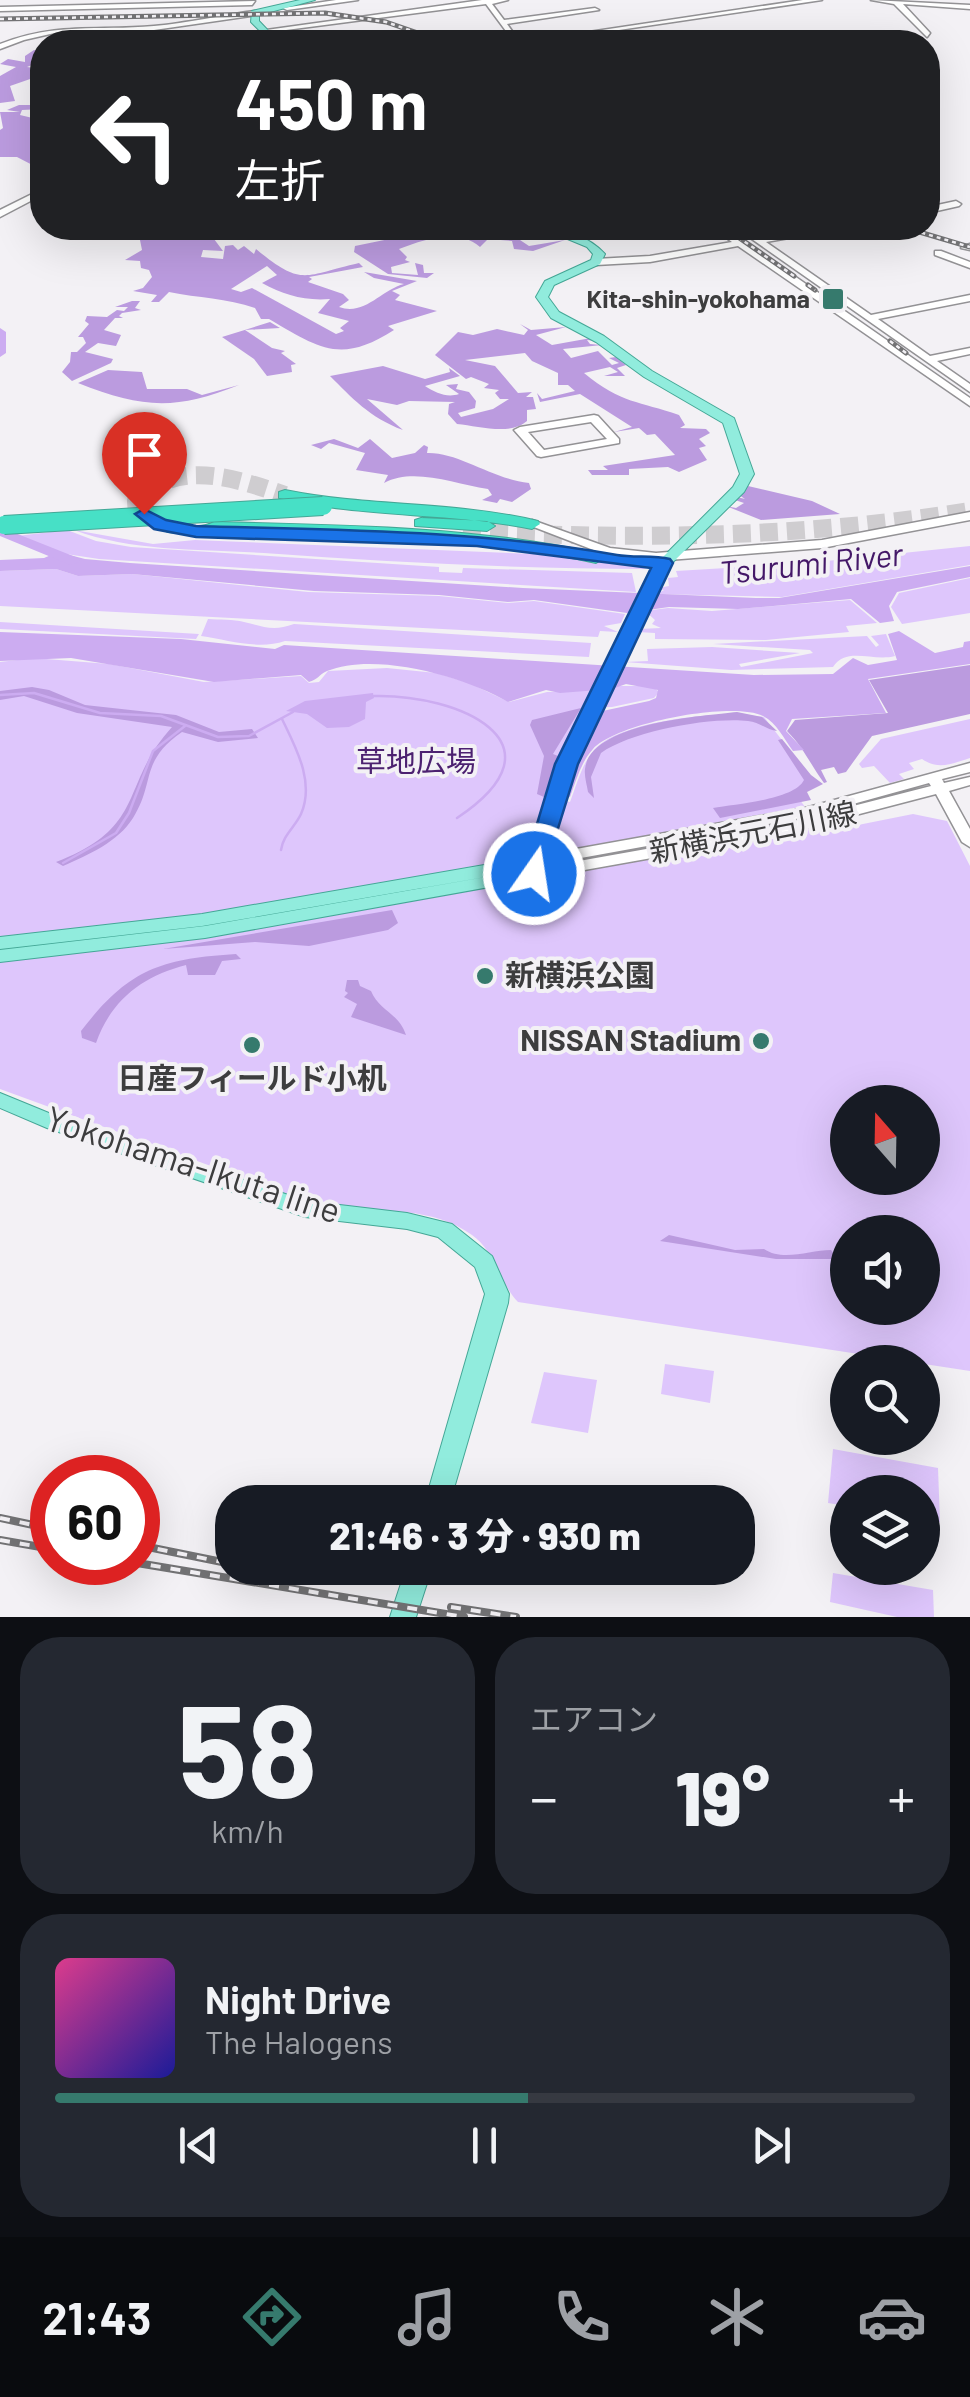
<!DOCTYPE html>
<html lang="ja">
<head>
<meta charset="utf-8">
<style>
  body { margin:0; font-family:Barlow,"Noto Sans JP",sans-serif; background:#242831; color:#f1f3f6; height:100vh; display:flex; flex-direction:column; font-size:38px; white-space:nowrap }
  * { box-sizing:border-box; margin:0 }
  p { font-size:32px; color:#9ea1a6 }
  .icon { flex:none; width:55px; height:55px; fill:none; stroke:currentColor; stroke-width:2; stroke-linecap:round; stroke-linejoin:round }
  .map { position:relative; height:1617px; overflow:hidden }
  .sheet { display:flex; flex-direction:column; gap:20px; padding:20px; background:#0d0f14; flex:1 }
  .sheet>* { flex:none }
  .banner { position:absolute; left:30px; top:30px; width:910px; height:210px; border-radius:40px; box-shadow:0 10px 40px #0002; background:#202124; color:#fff; overflow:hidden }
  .needle { width:65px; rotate:340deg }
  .fabs { position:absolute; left:830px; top:1085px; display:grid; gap:20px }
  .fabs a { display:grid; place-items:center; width:110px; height:110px; border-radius:50%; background:#171b24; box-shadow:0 10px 40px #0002; font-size:50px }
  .speed { position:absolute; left:30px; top:1455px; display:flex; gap:20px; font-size:50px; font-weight:700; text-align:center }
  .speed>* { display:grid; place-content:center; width:130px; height:130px; border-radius:50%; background:#171b24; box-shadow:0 10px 40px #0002; line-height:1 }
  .speed .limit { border:15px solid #d22; background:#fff; color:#111 }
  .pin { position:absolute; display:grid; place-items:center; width:85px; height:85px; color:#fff; margin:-102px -42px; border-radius:50% 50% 50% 0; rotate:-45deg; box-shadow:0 0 10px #0007 }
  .pin .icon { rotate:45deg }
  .me { position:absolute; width:110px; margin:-55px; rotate:13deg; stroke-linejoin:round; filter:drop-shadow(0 0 8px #0008) }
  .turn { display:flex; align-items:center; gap:35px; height:210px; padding:0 40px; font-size:45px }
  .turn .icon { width:130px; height:130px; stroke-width:2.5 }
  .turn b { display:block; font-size:70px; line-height:85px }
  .big { font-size:75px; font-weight:800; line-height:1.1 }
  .sheet .tile { flex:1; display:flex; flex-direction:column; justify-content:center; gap:15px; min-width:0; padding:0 35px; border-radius:40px; background:#242831 }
  .sheet .dial { align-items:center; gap:0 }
  .dial b { font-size:130px; line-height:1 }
  .song { display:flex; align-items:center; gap:30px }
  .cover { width:120px; height:120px; border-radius:15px; background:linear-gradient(135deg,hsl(330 70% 55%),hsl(240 70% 35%)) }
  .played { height:10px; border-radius:5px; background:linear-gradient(90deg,#367a6d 55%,#363941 55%) }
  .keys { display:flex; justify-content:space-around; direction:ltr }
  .heat { display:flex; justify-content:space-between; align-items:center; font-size:55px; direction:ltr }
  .sheet .tiles { flex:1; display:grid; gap:20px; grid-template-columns:1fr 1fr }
  .tile:last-child { grid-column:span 2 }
  .trip { position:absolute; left:215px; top:1485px; width:540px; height:100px; border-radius:40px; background:#171b24; box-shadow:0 10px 40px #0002; font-weight:800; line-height:100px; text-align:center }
  .tab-bar { display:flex; height:160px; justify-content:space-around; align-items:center; background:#090b0e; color:#9ea1a6 }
  .tab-bar .icon { width:70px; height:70px }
  .tab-bar .current { color:#367a6d }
  .tab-bar b { font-size:45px; color:#f1f3f6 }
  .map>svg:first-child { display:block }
  .green { fill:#dec6fc; fill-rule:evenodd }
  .forest { fill:#bb9bdf; fill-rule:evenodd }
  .water { fill:#ccacf1 }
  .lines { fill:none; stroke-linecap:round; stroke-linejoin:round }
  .stream { stroke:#ccacf1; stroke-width:2.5 }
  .river { fill:#ccacf1; fill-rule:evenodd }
  .highway-tunnel { stroke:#cfcdd0; stroke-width:18; stroke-dasharray:18 9; stroke-linecap:butt }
  .secondary-casing { stroke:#939295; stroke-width:3 }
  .primary-casing { stroke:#44a796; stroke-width:2 }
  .highway-casing { stroke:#44a796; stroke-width:2 }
  .secondary { fill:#fff; fill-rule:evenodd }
  .primary { fill:#91ecdd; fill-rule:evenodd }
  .highway { fill:#47e0c6; fill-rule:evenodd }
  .rail-far1-casing { stroke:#737375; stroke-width:5 }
  .rail-casing { stroke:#737375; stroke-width:8 }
  .rail-far1 { stroke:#f3f1f5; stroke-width:2.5; stroke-dasharray:4; stroke-linecap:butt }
  .rail { stroke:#f3f1f5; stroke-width:4; stroke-dasharray:10; stroke-linecap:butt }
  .highway-bridge-casing { stroke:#44a796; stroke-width:20; stroke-linecap:butt }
  .highway-bridge { stroke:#47e0c6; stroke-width:18 }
  .route { fill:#1a73e8; stroke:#114b97; stroke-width:2.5 }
  .poi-dot { fill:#367a6d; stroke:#f3f1f5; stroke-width:4 }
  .labels { text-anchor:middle; stroke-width:8; stroke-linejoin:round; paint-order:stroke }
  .far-poi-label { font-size:25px; font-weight:bold; fill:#3d3d3e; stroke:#f3f1f5; text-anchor:end }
  .park-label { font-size:30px; fill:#4c2170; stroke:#f3f1f5 }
  .street-label { font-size:30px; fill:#3d3d3e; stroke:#f3f1f5 }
  .poi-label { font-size:30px; font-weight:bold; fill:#3d3d3e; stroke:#f3f1f5; text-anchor:start }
  .water-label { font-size:32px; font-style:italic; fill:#441868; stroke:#f3f1f5 }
  .near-street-label { font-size:35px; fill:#3d3d3e; stroke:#f3f1f5 }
</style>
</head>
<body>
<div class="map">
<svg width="970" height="1617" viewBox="0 0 970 1617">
  <rect width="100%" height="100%" fill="#f3f1f5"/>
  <path class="green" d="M67,530L96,541L131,547L439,567V572L462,573L463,568L632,573L636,592L99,559L66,554L17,536Z
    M74,530L153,544L195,540L534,554L632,564L647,569C519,569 391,562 264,553C201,549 133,552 74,530Z
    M970,546V565L782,597L657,594L664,590L653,589L669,586L668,578L678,577L676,571L793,564L798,571L820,568L817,562Z
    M56,569L78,576L132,574L308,592L439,596L508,603L534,601L625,614L621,623L604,626L618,632L600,631L598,637L0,606V571Z
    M970,578V613L902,624L891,607L899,593Z
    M850,600L877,623L846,626L849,632L766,640L655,639V633L638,632L639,629L661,628L652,624L655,620L645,611L668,608L712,611Z
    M208,619C220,620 233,619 244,622C263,626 272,632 294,624L591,643L589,657L285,641C259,650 228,640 201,636Z
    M0,622L199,634L196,639L0,629Z
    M886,634L895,656C873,662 846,646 833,667L731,670L625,662L648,661L647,649L712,647L800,653L739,664L741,667L813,653L810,650L713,644L867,636L876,647L879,645L871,636Z
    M34,658L109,664L204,682L301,676L309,683L319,682L328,671L387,668L436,673L469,683L509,702L547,692L611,690L617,686H653L659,692L654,698L612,707L582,708L540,795L570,802C577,784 583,759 598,746C629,719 725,710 764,717L813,780L800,800L823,832L913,814L947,821L970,866V1371L518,1302C500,1284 496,1252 472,1235C434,1207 383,1212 338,1207C323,1205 308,1200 293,1196L0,1089V662ZM848,1102H922V1178H848ZM848,1232H922V1308H848Z
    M970,719V758C952,764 938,770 922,759L909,763L914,769L899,774L904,779L890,783L874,766L862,768L859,764L881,739Z
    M665,1364L714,1371L710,1403L661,1394Z
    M544,1372L597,1380L588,1433L531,1423Z
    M833,1449L938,1468L940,1522L923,1519L922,1492H848L847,1506L828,1503Z
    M833,1573L933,1590L934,1617H897L830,1602Z"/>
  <path class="forest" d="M34,50L39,51L42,61L27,67L42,69L34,71L33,78L10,86L15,101L0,103V76L16,67L0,64L8,59L25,62V56Z
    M19,105H42V109L22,110L20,115L41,120L38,123L42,125V144L31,149H42V170L17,157H0V130L3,128L0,112H20L7,110Z
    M125,228H220L226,229L211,235L223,251L203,250L201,257L223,259L225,246L233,245L238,250L244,246L254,254L256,249C302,287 303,276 359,263L363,267L309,277L312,279L308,282L343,294L349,300L339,307C365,316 381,290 404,284L374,278L364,272L417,281L392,291L400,295L395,300L437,311L388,326L394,330C341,364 320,349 269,319H261L255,308C227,298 198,298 169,292L159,302H151L157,295L133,291L143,288L152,277L149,270L141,268L140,261L125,260L142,250L140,240ZM267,266L277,275L262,283C284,295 304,301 330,299L318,313L349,321L340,328L344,331L336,334L252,288L241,292L231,289Z
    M443,228H503L513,238L527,235L520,240L529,246L565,240L533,251L514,249L512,241L488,239L480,247C457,227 426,239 399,249L407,257L405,260L410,262L391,267L392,273L418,275L415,263L423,265L424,273H434L427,278L388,274L354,252L355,246Z
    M132,301H140L135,308L141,310L122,313L119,316L123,318H115L104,330L121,335L116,346L98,343L85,352L113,359L111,363L72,381L62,372L70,362L71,352H77L86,343L83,337H78L89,324L85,321L87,316L107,317L117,310L124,311L128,307H115Z
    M270,322L280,328L245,330L272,348L285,351L281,353L296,364L291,365L292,372L267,376L254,359L222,337Z
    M520,324L531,330L566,327L536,335L552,345L591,338L596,341L587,340L590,344L602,345L563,349L571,358L598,351L612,365L619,363L609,358L616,357L626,365L617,368L625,376H604L618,372L610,367L584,373C622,404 639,401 679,415L685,425L680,428L706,429L710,433L699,439L706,446L699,448L707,460L679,472L668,467L629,469V475H592L588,470H608L603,466L675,455L655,434L647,435L639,428L614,432L632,427L580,394L540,402L537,393L542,399L575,391L568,385H558V373L532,361L525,353L465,360L495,366L518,393L532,392L526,397H533L536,409L527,410V421C510,436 479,426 457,424L448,414L449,404L455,402L409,401L397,405L367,399L403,430C370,418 351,397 330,376L383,366L425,379L450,372L449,368L460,376L425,386C436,393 447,398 459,394L446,385L458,384L456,389L469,392L476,401L475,408L458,413L461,417L493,409L509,399H500L495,393L499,390L484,388L489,384L471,377L466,379L435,355L458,332L473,335L497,329L524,335L528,330Z
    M108,370L142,372L147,389H187L202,395L239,385C174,411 142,408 78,383Z
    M334,439L358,448L370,439L392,458L415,453L424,445L428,447L427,453C459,452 492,479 529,483L531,489L512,502L500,499L497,503L482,500L492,495L488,489C454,484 414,467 384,483L388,475L356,470L365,453L329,443L321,449L311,445Z
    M748,486L812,501L840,514L761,520L726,506L736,508L744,503L735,500L737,497L745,499L739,495Z
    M970,665V714L872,736L846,772L838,774L834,767L821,770L827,782L824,783C810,764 804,748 787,731L795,720L888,713L869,680Z
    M32,687L49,690L85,705L176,715L219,732L252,729L258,738L218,742L182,732C139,762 156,781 133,818C118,842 88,855 63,866L56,862C148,827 119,785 172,727L77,713L24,696L0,700V691Z
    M581,708L553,754L558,756L544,797L537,794L544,756L530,725L532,720Z
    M737,712L762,717L777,731C767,730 759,722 748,721C710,717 632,731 601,753L591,777L594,798L588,792C587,785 584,776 585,769C590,723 701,716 737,712Z
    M782,739L811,775L823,784L807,792L811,800L720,818L713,808C735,804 794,800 804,780L778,740Z
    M392,910L398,923L388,930L309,946L255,942L163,949Z
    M236,954L241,959L222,961L215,975H188L186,965C143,976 111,1000 96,1043L82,1038L81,1031C129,969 160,959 236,954Z
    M347,980H358L360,986L371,991C379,1011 399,1013 406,1035L351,1017L357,1004L344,997L348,993L345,991Z
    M669,1235L735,1250L764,1249C783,1262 810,1250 831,1250L834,1254L847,1253V1259H776L660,1241Z"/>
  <path class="water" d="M58,552L85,559L130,563L523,588L756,598H779L970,566V577L897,592L889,606L894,621L880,623L851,599L738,609L669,607L627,613L534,600L508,602L439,595L314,591L132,574L78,576L56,569L0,571V560L44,558Z
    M899,631L935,653L963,647L964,642L970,641V664L868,679L886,713L792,719L786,731L804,750L793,751C784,739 777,723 763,716C731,701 617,723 593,749C581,762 576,781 570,797L562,794L598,712L649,701L656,698L658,690L626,684L612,689L560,693L546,690L508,702C466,677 375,651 327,671C318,675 319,679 309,682L301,675L214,682L71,658L0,661V632L181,639L275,649L284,645L754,675L833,674L853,658L868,665L897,660L888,634Z
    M373,693L374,698L366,702L365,719L349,727L327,728L307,714L286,711L305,701Z"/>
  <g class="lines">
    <path class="stream" d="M0,695L34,693L100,713L161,716L218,737L249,736L293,712
      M374,696C457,694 571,742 457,818
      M281,850C283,835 295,827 301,814C315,782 296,748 282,719
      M63,863L116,833L129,813L153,751L185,726"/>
    <path class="river" d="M0,328L6,332V353L0,357Z
      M0,527L78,558L80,561L73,565L68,564L0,536Z"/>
    <path class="highway-tunnel" d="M137,515L136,501C178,458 234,478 285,495
      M463,531C634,540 801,538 970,511"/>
    <g class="secondary-casing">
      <path id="secondary" d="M336,0H358L287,10L283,8Z
        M482,0H508L492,4L504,20L595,8L599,10L507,24L520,42H514L486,4L263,33L259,31Z
        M803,0H822L538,42H522Z
        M871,0L970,5V9L903,4L930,33L927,37L894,4Z
        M255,1L252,5L0,11V7Z
        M255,11L258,15L154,30L59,32L24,40L0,49V44C57,22 96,31 154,26C188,23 221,15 255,11Z
        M42,189V195L0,217V210Z
        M956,201L961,204L959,206L928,213V207Z
        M713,228H723L744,241L970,398V406L738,246L650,262L596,265L591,262L596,259L650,256L732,242Z
        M736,228H746L760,237L816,228H833L829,231L766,242L871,315L970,295V301L878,319L930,356L970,348V354L937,361L970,384V392Z
        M970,244V250L961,248L963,246Z
        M935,251H941L970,262V268L935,255Z
        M594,415L598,416L619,439V443L541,457L537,456L514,430L520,427ZM591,422L607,439L544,450L528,432Z
        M970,512V520L822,548L656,561L604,554L526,524L532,520L610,548L656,553L822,540Z
        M970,763V772L942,779L944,783L970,777V785L949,791L970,829V847L962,842L936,794L775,836L534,879L526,874L534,869L775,826L931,786L929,783L806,817L537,866L532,864L529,861L532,858L537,856L805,808Z"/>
    </g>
    <g class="primary-casing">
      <path id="primary" d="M300,0H315L259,15V21L279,42H271L251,22L252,11Z
        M541,228C562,227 590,237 605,254L600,264L554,285L548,297L559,312L604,336L652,371L734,418L754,474L744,492L670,565L575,764L540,878L205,938L0,962V950L205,926L526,870L202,926L0,949V937L202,914L530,857L559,764L657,563L733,487L740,474L723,423L644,377L596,342L551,318L536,297L545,281L591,260L593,254L587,247Z
        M0,1093L61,1118L306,1201L407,1213L452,1224L492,1256L509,1294L508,1303L450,1502H425L485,1294L475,1267L438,1237L407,1229L305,1217L47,1128L0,1108Z
        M406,1568H432L416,1617H390Z"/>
    </g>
    <g class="highway-casing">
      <path id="highway" d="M285,490C369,507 455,501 538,521L540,524L532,529C448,512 362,518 279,498V492Z
        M145,509C167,517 191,534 214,522C342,525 470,526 596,553L604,558L596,563C476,537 355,536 233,532L225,538L168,532L139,517V511Z
        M421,518L487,521L495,526L487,531L415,526V520Z"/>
    </g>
    <use href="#secondary" class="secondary"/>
    <use href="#primary" class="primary"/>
    <use href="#highway" class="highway"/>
    <g class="rail-far1-casing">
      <path id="rail-far1" d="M0,19L325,13L386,22L444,42
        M725,228L794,276
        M906,228L970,247
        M808,285L815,290
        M890,341L906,353"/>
    </g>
    <g class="rail-casing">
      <path id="rail" d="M0,1518L52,1529
        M0,1540L52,1549
        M138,1545L232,1564
        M131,1562L464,1617
        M451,1607L516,1617"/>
    </g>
    <use href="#rail-far1" class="rail-far1"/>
    <use href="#rail" class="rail"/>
    <g class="highway-bridge-casing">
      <path id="highway-bridge" d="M4,525L323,506"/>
    </g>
    <use href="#highway-bridge" class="highway-bridge"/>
  </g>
  <path class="route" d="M144,509L166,520L196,526C337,530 478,530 617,555C634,558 653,555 670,559L673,563L578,764L542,880H525L522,874L555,764L651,568L477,546L196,537L154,529L135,514Z"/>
  <g class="poi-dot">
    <rect x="821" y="287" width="24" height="24" rx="5"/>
    <circle cx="485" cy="976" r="10"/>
    <circle cx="761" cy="1041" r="10"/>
    <circle cx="252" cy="1045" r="10"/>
  </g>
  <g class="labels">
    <g class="far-poi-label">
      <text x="810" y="308">Kita-shin-yokohama</text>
    </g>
    <g class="park-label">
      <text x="416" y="772">草地広場</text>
    </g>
    <g class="street-label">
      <text transform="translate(753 833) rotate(-11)" y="10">新横浜元石川線</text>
    </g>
    <g class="poi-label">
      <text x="505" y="986">新横浜公園</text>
      <text x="741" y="1051" text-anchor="end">NISSAN Stadium</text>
      <text x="252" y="1089" text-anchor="middle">日産フィールド小机</text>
    </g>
    <g class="water-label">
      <text transform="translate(811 564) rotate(-6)" y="11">Tsurumi River</text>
    </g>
    <g class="near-street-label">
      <text transform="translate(193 1165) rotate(18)" y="12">Yokohama-Ikuta line</text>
    </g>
  </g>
</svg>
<div class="fabs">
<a><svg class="needle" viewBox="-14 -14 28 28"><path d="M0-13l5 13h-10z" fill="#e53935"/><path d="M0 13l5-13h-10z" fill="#9ea1a6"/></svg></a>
<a><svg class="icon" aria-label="sound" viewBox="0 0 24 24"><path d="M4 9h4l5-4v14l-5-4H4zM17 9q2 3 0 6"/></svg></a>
<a><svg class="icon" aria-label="search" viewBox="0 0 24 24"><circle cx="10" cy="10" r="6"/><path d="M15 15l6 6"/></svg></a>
<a><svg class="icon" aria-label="layers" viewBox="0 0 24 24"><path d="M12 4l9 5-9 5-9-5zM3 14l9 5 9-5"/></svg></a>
</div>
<div class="speed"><div class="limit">60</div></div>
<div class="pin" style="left:144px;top:514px;background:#d93025"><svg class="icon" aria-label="arrive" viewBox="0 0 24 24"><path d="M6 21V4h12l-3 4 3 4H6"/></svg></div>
<svg class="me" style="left:534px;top:874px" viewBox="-20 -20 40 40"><circle r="17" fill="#1a73e8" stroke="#fff" stroke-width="3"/><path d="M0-11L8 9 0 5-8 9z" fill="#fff"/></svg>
<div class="trip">21:46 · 3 分 · 930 m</div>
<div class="banner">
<div class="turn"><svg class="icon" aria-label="left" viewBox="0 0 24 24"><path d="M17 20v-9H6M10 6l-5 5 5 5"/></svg><div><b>450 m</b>左折</div></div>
</div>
</div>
<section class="sheet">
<div class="tiles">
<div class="tile dial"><b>58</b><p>km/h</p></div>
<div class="tile"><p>エアコン</p>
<div class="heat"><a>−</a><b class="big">19°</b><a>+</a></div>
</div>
<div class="tile">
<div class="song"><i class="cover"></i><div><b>Night Drive</b><p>The Halogens</p></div></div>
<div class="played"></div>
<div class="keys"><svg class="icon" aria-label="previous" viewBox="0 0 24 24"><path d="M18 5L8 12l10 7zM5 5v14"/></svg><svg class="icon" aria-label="pause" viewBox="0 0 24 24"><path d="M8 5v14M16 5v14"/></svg><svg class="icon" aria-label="next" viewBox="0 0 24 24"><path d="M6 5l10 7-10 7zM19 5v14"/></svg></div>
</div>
</div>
</section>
<nav class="tab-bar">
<b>21:43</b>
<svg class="icon current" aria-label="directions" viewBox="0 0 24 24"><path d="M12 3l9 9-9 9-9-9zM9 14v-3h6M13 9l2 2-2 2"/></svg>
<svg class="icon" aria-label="music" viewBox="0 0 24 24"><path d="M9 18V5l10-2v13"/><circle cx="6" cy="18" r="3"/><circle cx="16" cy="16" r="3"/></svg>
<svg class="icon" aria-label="phone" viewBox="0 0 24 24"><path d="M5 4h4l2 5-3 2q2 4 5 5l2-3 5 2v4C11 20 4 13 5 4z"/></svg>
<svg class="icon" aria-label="climate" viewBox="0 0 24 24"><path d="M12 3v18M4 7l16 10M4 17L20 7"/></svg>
<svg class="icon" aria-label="car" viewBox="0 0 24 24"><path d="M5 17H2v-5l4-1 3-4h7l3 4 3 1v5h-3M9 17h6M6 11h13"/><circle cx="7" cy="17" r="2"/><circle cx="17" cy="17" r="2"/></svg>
</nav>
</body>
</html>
